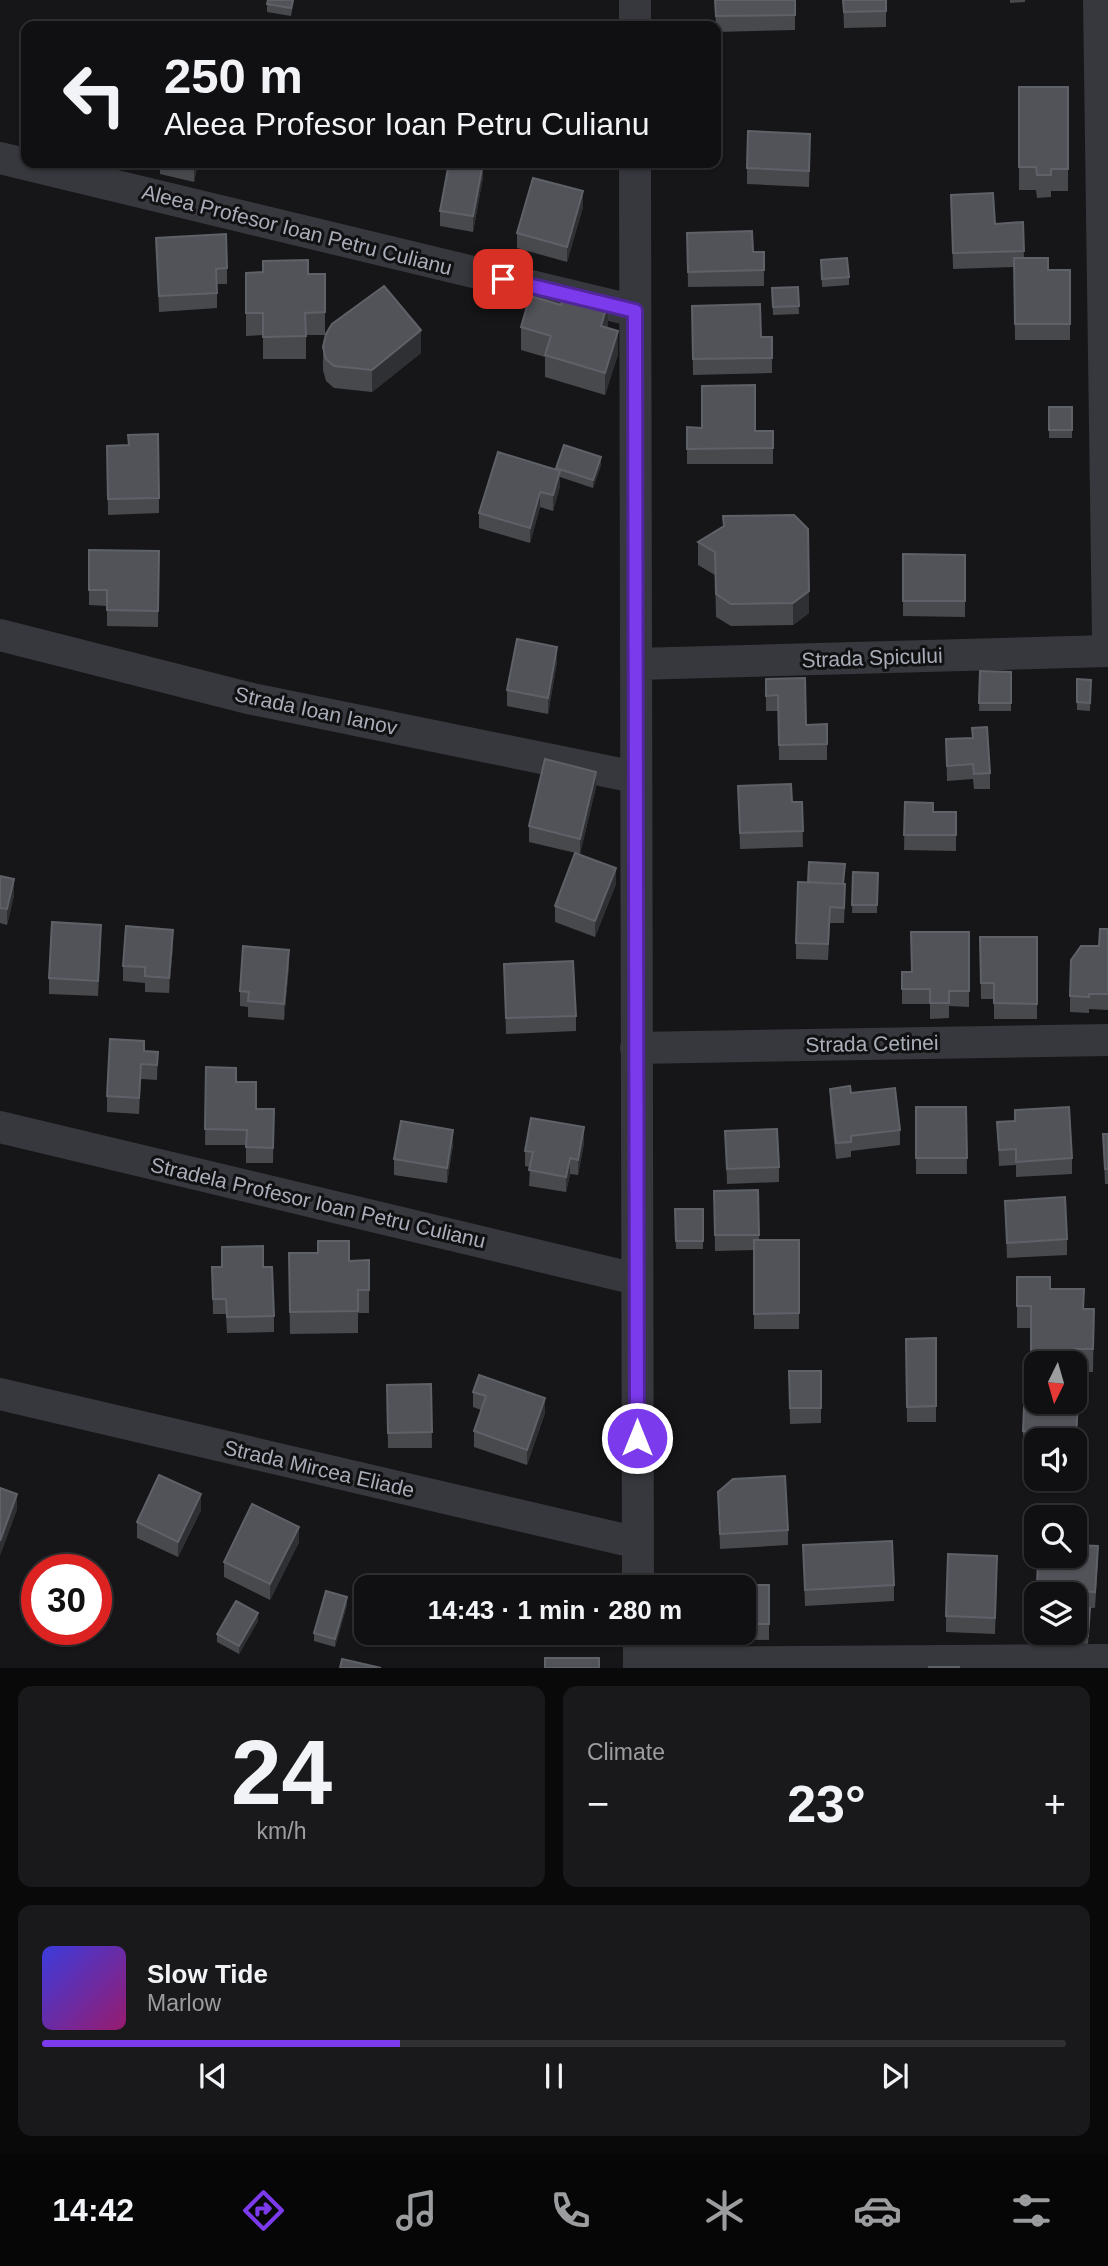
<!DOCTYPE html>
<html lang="en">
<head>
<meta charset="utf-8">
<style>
  body { margin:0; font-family:Arial,sans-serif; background:#19191b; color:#f1f3f6; height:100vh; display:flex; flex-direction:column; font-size:26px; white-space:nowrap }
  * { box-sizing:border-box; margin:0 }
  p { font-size:23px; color:#9c9d9f }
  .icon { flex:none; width:38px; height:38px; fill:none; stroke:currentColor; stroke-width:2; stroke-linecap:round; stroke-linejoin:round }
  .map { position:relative; height:1668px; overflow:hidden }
  .sheet { display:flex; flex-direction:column; gap:18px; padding:18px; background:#09090a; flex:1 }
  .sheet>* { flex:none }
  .hud { position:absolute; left:21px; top:21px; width:700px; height:147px; border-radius:14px; box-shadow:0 2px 5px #0004,0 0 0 2px #303032; background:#101012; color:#f1f3f6; overflow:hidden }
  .needle { width:46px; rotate:185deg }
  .buttons { position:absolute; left:1024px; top:1351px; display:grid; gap:14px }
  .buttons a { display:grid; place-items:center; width:63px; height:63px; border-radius:14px; background:#101012; box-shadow:0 2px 5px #0004,0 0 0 2px #303032; font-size:35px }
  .speed { position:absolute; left:21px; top:1554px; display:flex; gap:14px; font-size:35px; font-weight:700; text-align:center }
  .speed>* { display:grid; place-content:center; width:91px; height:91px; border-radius:50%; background:#101012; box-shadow:0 2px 5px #0004,0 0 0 2px #303032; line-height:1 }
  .speed .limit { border:10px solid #d22; background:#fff; color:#111 }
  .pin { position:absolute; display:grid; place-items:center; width:60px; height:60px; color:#fff; margin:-30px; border-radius:14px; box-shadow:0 4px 10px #0006 }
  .me { position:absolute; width:77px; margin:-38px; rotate:0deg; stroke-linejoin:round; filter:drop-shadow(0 0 5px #0008) }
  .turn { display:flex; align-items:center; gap:24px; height:147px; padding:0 28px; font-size:32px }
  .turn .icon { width:91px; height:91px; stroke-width:2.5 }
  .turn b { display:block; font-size:49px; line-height:60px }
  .big { font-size:52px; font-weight:700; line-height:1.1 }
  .sheet .card { flex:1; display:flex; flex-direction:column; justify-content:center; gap:10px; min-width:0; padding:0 24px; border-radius:14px; background:#19191b }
  .sheet .dial { align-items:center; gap:0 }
  .dial b { font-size:91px; line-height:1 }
  .song { display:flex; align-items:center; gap:21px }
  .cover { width:84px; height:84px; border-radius:10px; background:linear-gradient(135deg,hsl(240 70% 55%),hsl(320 70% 35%)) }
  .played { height:7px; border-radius:4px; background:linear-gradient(90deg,#7c3aed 35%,#303032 35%) }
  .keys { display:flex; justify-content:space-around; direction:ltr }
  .heat { display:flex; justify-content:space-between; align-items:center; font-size:38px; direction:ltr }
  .sheet .tiles { flex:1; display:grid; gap:18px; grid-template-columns:1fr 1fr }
  .card:last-child { grid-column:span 2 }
  .trip { position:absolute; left:354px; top:1575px; width:402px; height:70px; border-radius:14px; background:#101012; box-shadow:0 2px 5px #0004,0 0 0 2px #303032; font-weight:700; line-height:70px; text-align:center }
  .tab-bar { display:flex; height:112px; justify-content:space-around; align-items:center; background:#060607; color:#9c9d9f }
  .tab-bar .icon { width:49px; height:49px }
  .tab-bar .on { color:#7c3aed }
  .tab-bar b { font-size:32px; color:#f1f3f6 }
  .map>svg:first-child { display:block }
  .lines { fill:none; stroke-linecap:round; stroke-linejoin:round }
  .minor { stroke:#37383d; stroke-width:32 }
  .wall { fill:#47494d }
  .shaded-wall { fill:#2f3033 }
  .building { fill:#525359; stroke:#5f6168; stroke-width:2 }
  .route-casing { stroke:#51269a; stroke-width:18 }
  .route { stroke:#7c3aed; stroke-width:12 }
  .labels { text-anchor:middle; stroke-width:6; stroke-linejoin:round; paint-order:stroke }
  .street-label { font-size:21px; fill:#a8adb8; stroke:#111113 }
</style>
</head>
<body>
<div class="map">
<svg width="1108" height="1668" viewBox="0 0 1108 1668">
  <rect width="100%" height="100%" fill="#161618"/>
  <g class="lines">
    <path class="minor" d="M1099,0L1108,637
      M635,26V0
      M0,158L635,311
      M635,163L638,1587
      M0,635L248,698L635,777
      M636,664L1108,651
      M636,1048L1108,1040
      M0,1127L636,1279
      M0,1394L638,1543
      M639,1633V1668
      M639,1663L1108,1660"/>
  </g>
  <path class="wall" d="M294,0L291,16L267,12V4Z
    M715,0H795V30L716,32Z
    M843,0H886V27L844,28Z
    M1010,0H1025V2L1010,3Z
    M1019,87H1068V191H1051V197L1037,198L1036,190H1019Z
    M810,149L809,187L747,184V168Z
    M160,163H198L194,182L160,174Z
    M483,177L473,232L440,226V211Z
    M951,195L995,224L1023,222L1024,258L1048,270H1070V340H1015L1014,267L953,269Z
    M583,207L567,262L517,248V233Z
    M687,233L753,252L764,270V286L688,287Z
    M156,238L227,268V284H217V308L159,312Z
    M821,260L849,277V285L822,287Z
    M246,273L325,274V335H306V359H263V335L246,336Z
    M798,287L799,314L773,315L772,288Z
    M692,306L761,337H772V373L693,375Z
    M608,325L607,328L618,354L605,395L545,377V357L521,350V327Z
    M323,347L421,353L372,392L334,388L326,381L323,370Z
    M1049,407H1072V438H1049Z
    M687,427L773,431V464H687Z
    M129,445L159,498V513L108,515L107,446Z
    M601,465L593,488L560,477V486L553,511L540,507L530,543L479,528V513L556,470V468Z
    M723,526L809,613L793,625L731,626L716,617L715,575L698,565V542Z
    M89,550L159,551L158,627L107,626V606L89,605Z
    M903,554L965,555V617L903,616Z
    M557,662L548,714L507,706V690Z
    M980,671L1011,672V711H979Z
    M766,679L806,725L827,724V760H779L778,711H766Z
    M1091,680L1090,711L1077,710V702Z
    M946,739L990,773V789H974L973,779L947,781Z
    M738,786L792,802H802L803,847L740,849Z
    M596,787L580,854L529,842V826Z
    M905,802L933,812H956V851L904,850Z
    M853,872L878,873L877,913H852Z
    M0,876L14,895L7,925L0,923Z
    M616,884L595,937L555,922V906Z
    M844,884L845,899L844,923H830L828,960L796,959V943Z
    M1108,929V1010L1089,1009V1013L1070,1012V996Z
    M969,932V1007L949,1006V1018L930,1019V1004H902V972H911Z
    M980,937H1037V1019H994V999H981Z
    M101,940L98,996L49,994V978Z
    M173,946L169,993L145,992V983L123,981V966Z
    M504,964L576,1016V1031L506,1034Z
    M289,966L284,1020L248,1017V1007L240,1006V991Z
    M144,1051L158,1052L157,1080L141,1079L139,1114L107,1112V1096Z
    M206,1067L236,1082L256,1109H274L273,1163H246V1145H205Z
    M830,1089L851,1093L900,1130V1145L851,1151V1157L836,1159L830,1104Z
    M916,1107H966L967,1174H916Z
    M1015,1110L1072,1158V1174L1016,1177V1165L999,1166L997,1122L1015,1121Z
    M725,1131L779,1167V1182L727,1184Z
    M1103,1134H1108V1184H1105Z
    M584,1143L578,1175L570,1174L566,1192L529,1186L530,1167L525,1166V1151Z
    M453,1145L447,1183L394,1175V1159Z
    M758,1190L759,1240H799V1329H754V1250L715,1251L714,1191Z
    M1005,1201L1067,1239V1255L1007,1258Z
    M675,1209H703V1249H676Z
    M289,1253L349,1261L369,1260V1313H358V1333L290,1334Z
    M212,1267H263L274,1316V1332L227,1333L226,1314H213Z
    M1017,1277L1050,1289L1083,1309H1094L1093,1372H1074V1363H1036V1378H1031V1328H1017Z
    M936,1338V1422H907L906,1339Z
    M789,1371H821V1423L790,1424Z
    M431,1384L432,1448H388L387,1385Z
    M473,1392L545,1413L527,1465L474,1447V1431L481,1410L473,1407Z
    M1079,1403L1076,1450H1074V1440H1036V1448L1023,1447V1431Z
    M718,1492L788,1530V1545L720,1549Z
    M201,1510L178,1557L137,1538V1522Z
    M299,1542L270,1600L224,1577V1562Z
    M803,1545L894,1585V1601L805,1606Z
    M1038,1556L1098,1561L1095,1608L1074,1607V1594H1037Z
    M997,1571L995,1634L946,1632V1616Z
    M769,1585V1640L717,1639V1633H744V1587Z
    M347,1605L335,1647L314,1641V1633Z
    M1090,1616L1088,1644L1064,1642V1633Z
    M258,1621L239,1654L217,1642V1634Z"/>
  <path class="shaded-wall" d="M194,163H198L194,182Z
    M483,163V177L473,232V216Z
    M583,191V207L567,262V247Z
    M608,302V325L601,349V326Z
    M421,330V353L372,392V370Z
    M618,331V354L605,395V373Z
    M601,457V465L593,488V480Z
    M560,471V486L553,511V495Z
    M540,492V507L530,543V528Z
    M809,591V613L793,625V603Z
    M557,647V662L548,714V698Z
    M596,772V787L580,854V839Z
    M616,868V884L595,937V921Z
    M14,879V895L7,925V909Z
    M173,930V946L169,993V978Z
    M289,950V966L284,1020V1004Z
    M141,1064V1079L139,1114V1098Z
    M584,1127V1143L578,1175V1160Z
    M453,1130V1145L447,1183V1168Z
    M570,1158V1174L566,1192V1177Z
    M1079,1387V1403L1076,1450V1435Z
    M545,1398V1413L527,1465V1450Z
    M17,1494V1510L0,1556V1541Z
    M201,1494V1510L178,1557V1542Z
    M299,1527V1542L270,1600V1584Z
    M347,1597V1605L335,1647V1639Z
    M258,1613V1621L239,1654V1646Z"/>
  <path class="building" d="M268,0H293L291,8L267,4Z
    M715,0H795V15L716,16Z
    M843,0H886V11L844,12Z
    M1019,87H1068V169H1051V175H1037L1036,167H1019Z
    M748,131L810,134L809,171L747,168Z
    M179,163H194V166Z
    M449,163H483L473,216L440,211Z
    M533,178L583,191L567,247L517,233Z
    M993,193L995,224L1023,222L1024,251L953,253L951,195Z
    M752,231L753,252H764V270L688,272L687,233Z
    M226,234L227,268L216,269L217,293L159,296L156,238Z
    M847,258L849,277L822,279L821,260Z
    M1014,258H1048V270H1070V324H1015Z
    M308,260V274H325V312L305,313L306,336L263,337V313H246V273L263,272V261Z
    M384,286L421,330L372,370L334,366L326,359L323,347L326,334L332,324Z
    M798,287L799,306L773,307L772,288Z
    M566,289L608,302L601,326L618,331L605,373L545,355L551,336L521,327L530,296L561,305Z
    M760,304L761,337H772V358L693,359L692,306Z
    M755,385V431H773V448L687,449V427L702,428V386Z
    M1049,407H1072V430H1049Z
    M158,434L159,498L108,499L107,446L129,445L128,435Z
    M564,445L601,457L593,480L556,468Z
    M498,452L560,471L553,495L540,492L530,528L479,513Z
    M794,515L808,529L809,591L793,603L731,604L716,594L715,552L698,542L724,526L723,516Z
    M89,550L159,551L158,611L107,610V590H89Z
    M903,554L965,555V601H903Z
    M517,639L557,647L548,698L507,690Z
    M980,671L1011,672V703H979Z
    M805,678L806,725L827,724V744L779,745L778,695L766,696V679Z
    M1077,679L1091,680L1090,703L1077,702Z
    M987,727L990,773L974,774L973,764L947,766L946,739L973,738L972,728Z
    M545,759L596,772L580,839L529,826Z
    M791,784L792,802H802L803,831L740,833L738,786Z
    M905,802L933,803V812H956V835H904Z
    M575,853L616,868L595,921L555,906Z
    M809,862L845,864L843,884L808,882Z
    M853,872L878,873L877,905H852Z
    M0,876L14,879L7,909L0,908Z
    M798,882L845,884L844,908L830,907L828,944L796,943Z
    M52,922L101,925L98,981L49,978Z
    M126,926L173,930L169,978L145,976V967L123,966Z
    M1100,929H1108V994H1089V997L1070,996L1071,960L1081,946H1099Z
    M911,932H969V991H949V1003H930V989H902V972H912Z
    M980,937H1037V1004L994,1003V983H981Z
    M243,946L289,950L284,1004L248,1001L249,992L240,991Z
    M573,961L576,1016L506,1018L504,964Z
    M110,1039L144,1041V1051L158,1052L157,1065L141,1064L139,1098L107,1096Z
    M206,1067L236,1068V1082H256V1109H274L273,1148L246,1147L247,1130L205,1129Z
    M850,1086L851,1093L895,1088L900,1130L851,1136V1142L836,1143L830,1089Z
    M916,1107H966L967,1158H916Z
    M1069,1107L1072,1158L1016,1162V1149L999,1150L997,1122L1015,1121V1110Z
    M531,1118L584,1127L578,1160L570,1158L566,1177L529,1170L533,1152L525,1151Z
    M401,1121L453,1130L447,1168L394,1159Z
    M777,1129L779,1167L727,1169L725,1131Z
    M1103,1134H1108V1169H1105Z
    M758,1190L759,1235H715L714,1191Z
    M1065,1197L1067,1239L1007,1243L1005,1201Z
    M675,1209H703V1241H676Z
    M754,1240H799V1313L754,1314Z
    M318,1241H349V1261L369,1260V1290H358V1311L290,1312L289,1253H318Z
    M263,1246V1267H272L274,1316L227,1317L226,1299H213L212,1267H222V1247Z
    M1017,1277H1050V1289H1084L1083,1309H1094L1093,1349H1074V1356L1031,1355V1306H1017Z
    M936,1338V1406L907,1407L906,1339Z
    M789,1371H821V1408H790Z
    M479,1375L545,1398L527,1450L474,1431L486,1396L473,1392Z
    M431,1384L432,1432L388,1433L387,1385Z
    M1025,1384L1036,1385V1402H1074V1387H1079L1076,1435L1023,1431Z
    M159,1475L201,1494L178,1542L137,1522Z
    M785,1476L788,1530L720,1534L718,1492L733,1479Z
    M0,1488L17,1494L0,1541Z
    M252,1504L299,1527L270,1584L224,1562Z
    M892,1541L894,1585L805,1590L803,1545Z
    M1074,1545L1098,1546L1095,1592L1037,1589L1038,1556H1074Z
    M948,1554L997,1556L995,1618L946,1616Z
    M717,1585H769V1624H744V1587H717Z
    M326,1591L347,1597L335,1639L314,1633Z
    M236,1601L258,1613L239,1646L217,1634Z
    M1074,1607L1090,1608L1088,1636L1064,1634V1633H1074Z
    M545,1658H599V1668H545Z
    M342,1659L381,1668H340Z
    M929,1667H959V1668H929Z"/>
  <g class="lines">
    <g class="route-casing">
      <path id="route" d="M503,279L635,311L637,1438"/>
    </g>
    <use href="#route" class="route"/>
  </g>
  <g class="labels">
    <g class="street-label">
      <text transform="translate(297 230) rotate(14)" y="7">Aleea Profesor Ioan Petru Culianu</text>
      <text transform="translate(872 658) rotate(-2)" y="7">Strada Spicului</text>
      <text transform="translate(316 711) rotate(12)" y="7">Strada Ioan Ianov</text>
      <text transform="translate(872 1044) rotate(-1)" y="7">Strada Cetinei</text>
      <text transform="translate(318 1203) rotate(13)" y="7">Stradela Profesor Ioan Petru Culianu</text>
      <text transform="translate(319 1469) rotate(13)" y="7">Strada Mircea Eliade</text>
    </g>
  </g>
</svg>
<div class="buttons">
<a><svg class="needle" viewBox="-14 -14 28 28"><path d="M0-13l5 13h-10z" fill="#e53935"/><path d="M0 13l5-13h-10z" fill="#9c9d9f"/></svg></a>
<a><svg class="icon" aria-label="sound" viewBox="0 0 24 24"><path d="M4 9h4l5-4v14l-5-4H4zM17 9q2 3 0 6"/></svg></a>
<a><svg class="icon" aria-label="search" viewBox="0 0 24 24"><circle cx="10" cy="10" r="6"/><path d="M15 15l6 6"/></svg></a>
<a><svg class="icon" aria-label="layers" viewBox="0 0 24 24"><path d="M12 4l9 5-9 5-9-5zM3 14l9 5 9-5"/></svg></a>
</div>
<div class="speed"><div class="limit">30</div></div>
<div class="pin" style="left:503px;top:279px;background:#d93025"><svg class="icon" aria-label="arrive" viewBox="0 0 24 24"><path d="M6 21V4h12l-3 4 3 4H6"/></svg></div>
<svg class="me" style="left:637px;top:1438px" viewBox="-20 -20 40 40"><circle r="17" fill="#7c3aed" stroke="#fff" stroke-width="3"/><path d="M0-11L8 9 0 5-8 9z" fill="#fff"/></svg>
<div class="trip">14:43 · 1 min · 280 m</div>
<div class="hud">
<div class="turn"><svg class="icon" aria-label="left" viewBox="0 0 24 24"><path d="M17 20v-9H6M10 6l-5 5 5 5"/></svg><div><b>250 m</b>Aleea Profesor Ioan Petru Culianu</div></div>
</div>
</div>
<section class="sheet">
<div class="tiles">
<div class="card dial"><b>24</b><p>km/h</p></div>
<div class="card"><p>Climate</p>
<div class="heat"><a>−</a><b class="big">23°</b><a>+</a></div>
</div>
<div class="card">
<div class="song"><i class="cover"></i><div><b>Slow Tide</b><p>Marlow</p></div></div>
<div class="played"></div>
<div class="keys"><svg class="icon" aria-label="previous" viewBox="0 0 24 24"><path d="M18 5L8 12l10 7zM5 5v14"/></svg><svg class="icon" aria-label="pause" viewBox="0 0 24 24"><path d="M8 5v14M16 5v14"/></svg><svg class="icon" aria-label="next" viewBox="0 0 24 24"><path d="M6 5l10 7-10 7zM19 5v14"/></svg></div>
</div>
</div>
</section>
<nav class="tab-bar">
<b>14:42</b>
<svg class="icon on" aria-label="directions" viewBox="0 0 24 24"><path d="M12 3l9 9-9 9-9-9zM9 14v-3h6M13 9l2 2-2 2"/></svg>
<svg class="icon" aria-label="music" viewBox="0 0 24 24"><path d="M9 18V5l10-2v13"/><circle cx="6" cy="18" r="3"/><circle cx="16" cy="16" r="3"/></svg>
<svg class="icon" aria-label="phone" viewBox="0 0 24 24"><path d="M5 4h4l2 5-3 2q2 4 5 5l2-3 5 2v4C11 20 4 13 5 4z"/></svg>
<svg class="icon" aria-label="climate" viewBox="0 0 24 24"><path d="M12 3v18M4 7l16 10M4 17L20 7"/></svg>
<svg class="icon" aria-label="car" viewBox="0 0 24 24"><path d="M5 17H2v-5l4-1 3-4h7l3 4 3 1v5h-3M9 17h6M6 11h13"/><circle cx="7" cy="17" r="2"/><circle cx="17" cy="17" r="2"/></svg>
<svg class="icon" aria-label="filters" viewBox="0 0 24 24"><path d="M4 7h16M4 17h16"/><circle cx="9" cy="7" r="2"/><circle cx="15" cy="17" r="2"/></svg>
</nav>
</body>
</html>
